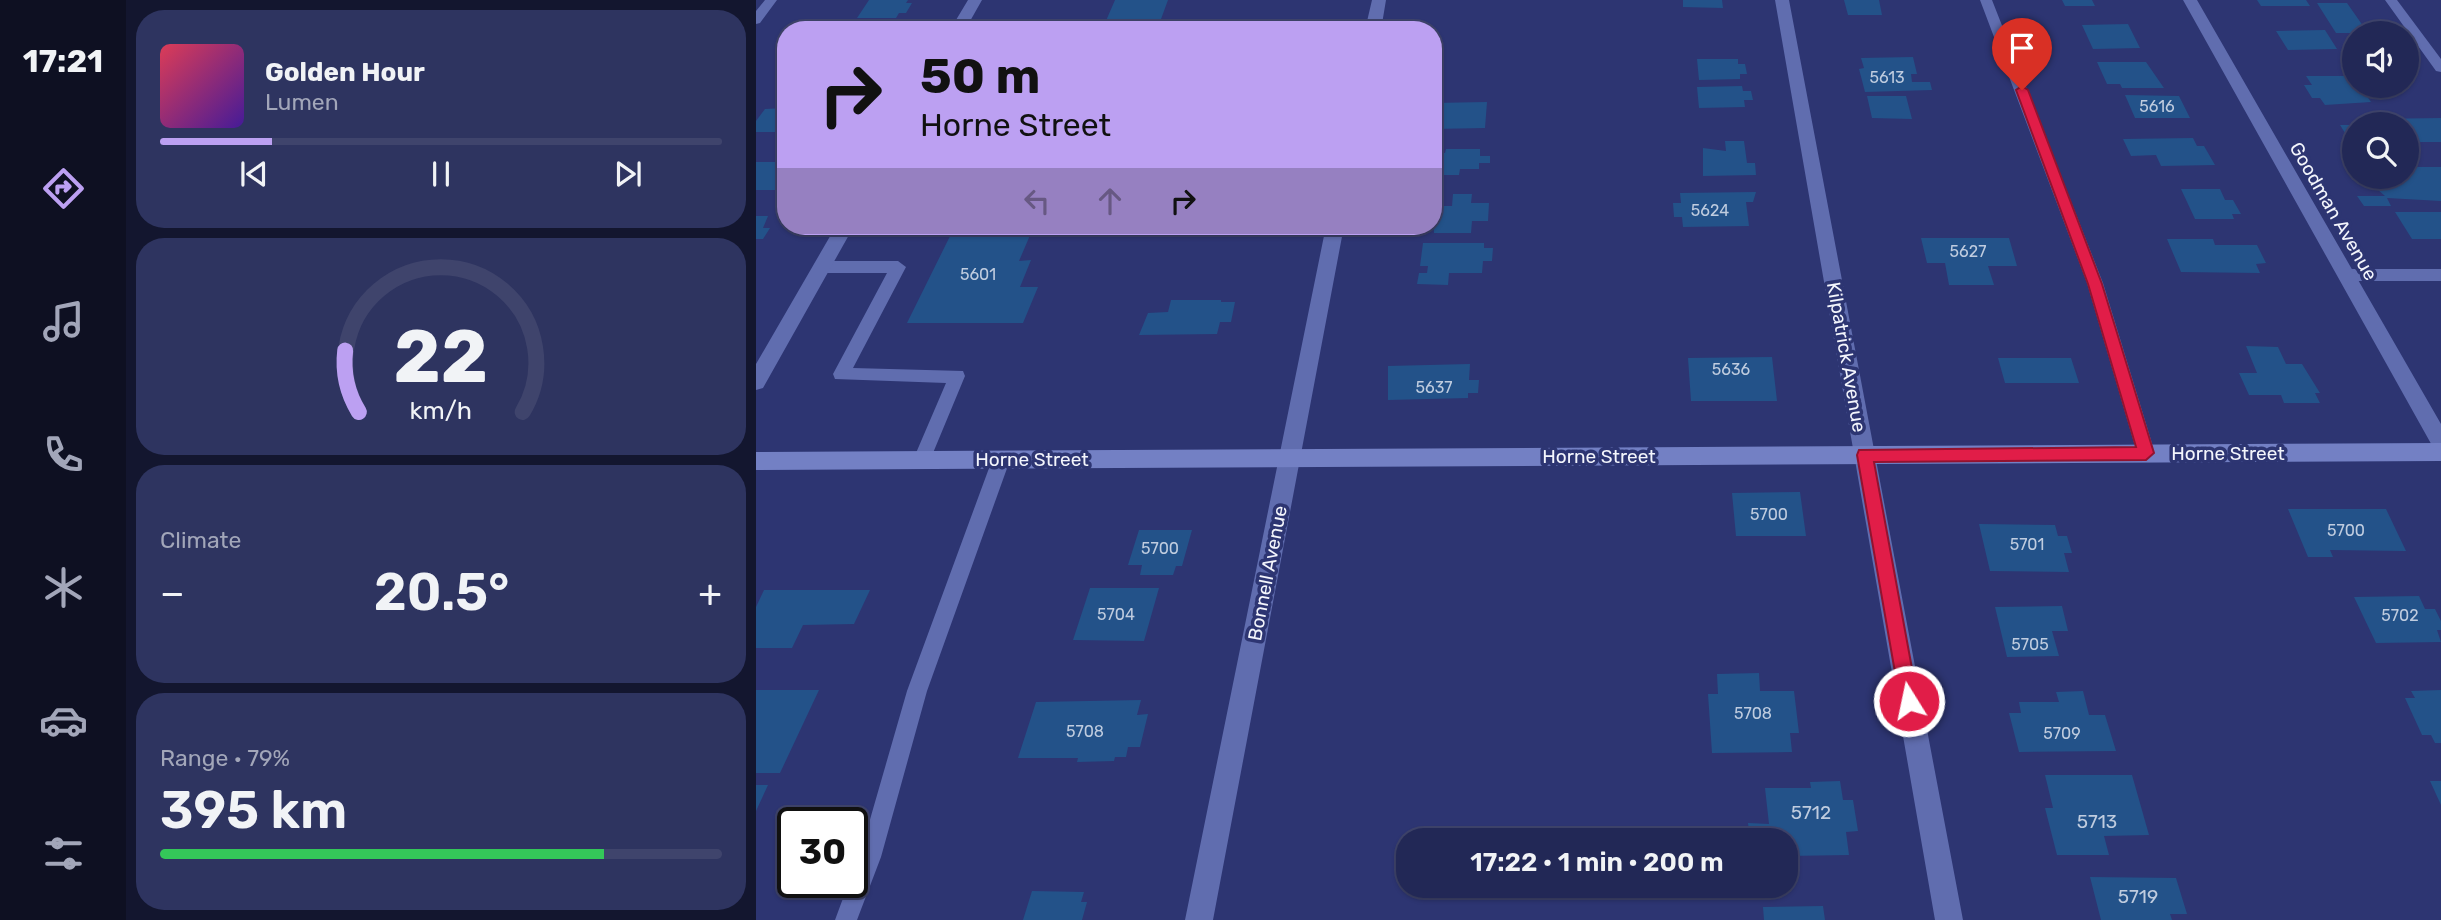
<!DOCTYPE html>
<html lang="en">
<head>
<meta charset="utf-8">
<style>
  body { margin:0; font-family:Rubik,sans-serif; background:#2e3460; color:#f1f3f6; height:100vh; display:flex; flex-direction:column; font-size:26px; white-space:nowrap }
  * { box-sizing:border-box; margin:0 }
  p { font-size:23px; color:#a2a6b9 }
  .icon { flex:none; width:38px; height:38px; fill:none; stroke:currentColor; stroke-width:2; stroke-linecap:round; stroke-linejoin:round }
  .map { position:relative; flex:1; overflow:hidden }
  .panel { display:flex; flex-direction:column; gap:10px; padding:10px; background:#13162f; width:630px }
  .panel>* { flex:none }
  .banner { position:absolute; left:21px; top:21px; width:665px; height:214px; border-radius:28px; box-shadow:0 2px 5px #0004,0 0 0 2px #3f446c; background:#bca0f2; color:#111; overflow:hidden }
  .tools { position:absolute; left:1586px; top:21px; display:grid; gap:14px }
  .tools a { display:grid; place-items:center; width:77px; height:77px; border-radius:50%; background:#222856; box-shadow:0 2px 5px #0004,0 0 0 2px #3f446c; font-size:35px }
  .speed { position:absolute; left:21px; top:807px; display:flex; gap:14px; font-size:35px; font-weight:700; text-align:center }
  .speed>* { display:grid; place-content:center; width:91px; height:91px; border-radius:50%; background:#222856; box-shadow:0 2px 5px #0004,0 0 0 2px #3f446c; line-height:1 }
  .speed .limit { border:4px solid #111; border-radius:10px; background:#fff; color:#111 }
  .pin { position:absolute; display:grid; place-items:center; width:60px; height:60px; color:#fff; margin:-72px -30px; border-radius:50% 50% 50% 0; rotate:-45deg; box-shadow:0 0 7px #0007 }
  .pin .icon { rotate:45deg }
  .me { position:absolute; width:77px; margin:-38px; rotate:350deg; stroke-linejoin:round; filter:drop-shadow(0 0 5px #0008) }
  .turn { display:flex; align-items:center; gap:24px; height:147px; padding:0 28px; font-size:32px }
  .turn .icon { width:91px; height:91px; stroke-width:2.5 }
  .turn b { display:block; font-size:49px; line-height:60px }
  .lanes { display:flex; align-items:center; height:66px; padding:0 28px; background:#0003; justify-content:center; gap:35px; direction:ltr }
  .lanes .off { opacity:.35 }
  .big { font-size:52px; font-weight:600; line-height:1.1 }
  .panel .card { flex:1; display:flex; flex-direction:column; justify-content:center; gap:10px; min-width:0; padding:0 24px; border-radius:28px; background:#2e3460 }
  .panel .dial { align-items:center; gap:0 }
  .dial svg { height:182px; overflow:visible; fill:none; stroke:#3f446c; stroke-width:7; stroke-linecap:round; text-anchor:middle }
  .dial text { fill:#f1f3f6; stroke:none }
  .song { display:flex; align-items:center; gap:21px }
  .cover { width:84px; height:84px; border-radius:10px; background:linear-gradient(135deg,hsl(350 70% 55%),hsl(260 70% 35%)) }
  .played { height:7px; border-radius:4px; background:linear-gradient(90deg,#bca0f2 20%,#3f446c 20%) }
  .keys { display:flex; justify-content:space-around; direction:ltr }
  .heat { display:flex; justify-content:space-between; align-items:center; font-size:38px; direction:ltr }
  .charge { height:10px; border-radius:5px; background:linear-gradient(90deg,#34c759 79%,#3f446c 0) }
  .trip { position:absolute; left:640px; top:828px; width:402px; height:70px; border-radius:28px; background:#222856; box-shadow:0 2px 5px #0004,0 0 0 2px #3f446c; font-weight:600; line-height:70px; text-align:center }
  main { display:flex; flex:1; min-height:0 }
  .tab-bar { display:flex; flex-direction:column; width:126px; justify-content:space-around; align-items:center; background:#0e1022; color:#a2a6b9 }
  .tab-bar .icon { width:49px; height:49px }
  .tab-bar .selected { color:#bca0f2 }
  .tab-bar b { font-size:32px; color:#f1f3f6 }
  .map>svg:first-child { display:block }
  .building { fill:#235289 }
  .lines { fill:none; stroke-linecap:round; stroke-linejoin:round }
  .lane { fill:#606daf; fill-rule:evenodd }
  .street { fill:#606daf; fill-rule:evenodd }
  .secondary { fill:#7380c4; fill-rule:evenodd }
  .route { fill:#e11d48; stroke:#92132f; stroke-width:2 }
  .labels { text-anchor:middle; stroke-width:7; stroke-linejoin:round; paint-order:stroke }
  .number-label { font-size:16px; fill:#bfccdf }
  .street-label { font-size:19px; fill:#f3f5fc; stroke:#2d3572 }
  .near-number-label { font-size:19px; fill:#bfccdf }
</style>
</head>
<body>
<main>
<nav class="tab-bar">
<b>17:21</b>
<svg class="icon selected" aria-label="directions" viewBox="0 0 24 24"><path d="M12 3l9 9-9 9-9-9zM9 14v-3h6M13 9l2 2-2 2"/></svg>
<svg class="icon" aria-label="music" viewBox="0 0 24 24"><path d="M9 18V5l10-2v13"/><circle cx="6" cy="18" r="3"/><circle cx="16" cy="16" r="3"/></svg>
<svg class="icon" aria-label="phone" viewBox="0 0 24 24"><path d="M5 4h4l2 5-3 2q2 4 5 5l2-3 5 2v4C11 20 4 13 5 4z"/></svg>
<svg class="icon" aria-label="climate" viewBox="0 0 24 24"><path d="M12 3v18M4 7l16 10M4 17L20 7"/></svg>
<svg class="icon" aria-label="car" viewBox="0 0 24 24"><path d="M5 17H2v-5l4-1 3-4h7l3 4 3 1v5h-3M9 17h6M6 11h13"/><circle cx="7" cy="17" r="2"/><circle cx="17" cy="17" r="2"/></svg>
<svg class="icon" aria-label="filters" viewBox="0 0 24 24"><path d="M4 7h16M4 17h16"/><circle cx="9" cy="7" r="2"/><circle cx="15" cy="17" r="2"/></svg>
</nav>
<section class="panel">
<div class="card">
<div class="song"><i class="cover"></i><div><b>Golden Hour</b><p>Lumen</p></div></div>
<div class="played"></div>
<div class="keys"><svg class="icon" aria-label="previous" viewBox="0 0 24 24"><path d="M18 5L8 12l10 7zM5 5v14"/></svg><svg class="icon" aria-label="pause" viewBox="0 0 24 24"><path d="M8 5v14M16 5v14"/></svg><svg class="icon" aria-label="next" viewBox="0 0 24 24"><path d="M6 5l10 7-10 7zM19 5v14"/></svg></div>
</div>
<div class="card dial"><svg viewBox="0 0 100 80">
<path d="M14 69A42 42 0 1 1 86 69"/>
<path d="M14 69A42 42 0 0 1 8 42" stroke="#bca0f2"/>
<text x="50" y="56" font-size="32" font-weight="700">22</text>
<text x="50" y="72" font-size="11">km/h</text>
</svg></div>
<div class="card"><p>Climate</p>
<div class="heat"><a>−</a><b class="big">20.5°</b><a>+</a></div>
</div>
<div class="card"><p>Range · 79%</p><b class="big">395 km</b><div class="charge"></div></div>
</section>
<div class="map">
<svg width="1685" height="920" viewBox="0 0 1685 920">
  <rect width="100%" height="100%" fill="#2d3572"/>
  <path class="building" d="M113,0H152L150,3H156L150,13H143L140,18H101Z
    M359,0H412L401,30H346Z
    M927,0H966L967,8L927,7Z
    M1088,0H1123L1126,15H1092Z
    M1306,0H1336L1339,6H1309Z
    M1501,0H1550L1554,6H1505Z
    M1561,3H1591L1612,33H1580Z
    M1372,24L1384,48L1337,49L1326,25Z
    M430,26H533L531,30H429Z
    M1569,30L1581,49L1532,50L1520,31Z
    M1157,57L1161,74H1155L1156,82H1174L1176,90L1109,92L1103,69L1108,68L1105,58Z
    M941,59H982V64H989L991,74H984V79L943,80Z
    M1341,62H1390L1408,88H1366L1364,84H1351Z
    M1550,76H1598V86H1604L1615,102L1569,105L1564,98H1556L1548,85H1556Z
    M986,86L987,91H995L997,100H988L989,107L943,108L941,87Z
    M1369,95L1423,96L1434,118H1379Z
    M1111,96H1150L1156,119L1116,118Z
    M731,102L729,128L677,129V103Z
    M30,108V132H0V121L9,109Z
    M1685,118V142H1656L1661,149H1650V124H1622L1618,119Z
    M1584,125H1598V147Z
    M1437,138L1441,146H1448L1459,165L1405,166L1400,155L1375,156L1367,139Z
    M969,141H988L991,163H999L1000,175L947,176V148L970,151Z
    M690,149H724V156H734V163H723V169H704L703,175H677V153H689Z
    M0,162H30L29,190H0Z
    M1650,167H1685V201L1631,198L1635,206H1608L1601,196H1629L1621,189L1617,177H1650Z
    M1425,189H1464L1469,200H1477L1485,214H1476L1478,219H1439Z
    M1000,192L997,202H990L993,226L927,227L926,217H918L917,203H925L924,193Z
    M697,194H716L715,203H733L732,221H716L715,233H678L677,213H680L681,206H696Z
    M1639,212H1685V239H1656Z
    M0,216H12L7,228H14L7,239H0Z
    M199,226H278L263,261L275,260L264,287H282L267,323H151Z
    M1165,238H1253L1261,266H1232L1238,285H1193L1189,263H1171Z
    M1411,239H1457L1459,245H1501L1510,263L1500,264L1504,273L1425,272Z
    M667,243H728V248H737L736,261H727L726,273H693L692,285L661,284L663,273H671L672,266H664Z
    M415,300H465V302H479L475,322H464L461,334L383,335L392,313L412,312Z
    M1490,346L1522,347L1530,364H1546L1564,393H1559L1564,403H1528L1525,395H1493L1483,373H1501Z
    M1016,357L1021,401H935L932,358Z
    M1242,358H1315L1323,383H1249Z
    M714,364L713,380H723L722,393H712V398L632,400V366Z
    M1044,492L1050,536H980L976,493Z
    M1532,509H1630L1650,551L1574,550L1577,557H1552Z
    M1223,524L1299,525L1302,536H1311L1316,553H1308L1313,572L1234,571Z
    M383,530H436L426,566H420L417,575H384L386,565H372Z
    M334,588H403L388,641L317,640Z
    M8,590H114L98,624L47,625L36,648H0V607Z
    M1663,596L1669,609H1679L1685,621V630H1681L1685,642L1620,643L1598,597Z
    M1306,606L1312,631H1296L1303,656L1251,657L1239,607Z
    M1003,673L1004,691H1038L1043,733H1034L1036,752L956,753L952,694H962L961,674Z
    M0,690H63L24,773H0Z
    M1685,690V743H1679L1675,735H1666L1649,698H1659L1655,691Z
    M1327,691L1333,715H1349L1360,751L1263,752L1253,713H1265L1263,702H1303L1300,692Z
    M385,700L381,715L392,714L384,747H372L370,757H359L358,761L321,762L322,758H262L280,702Z
    M1289,775H1376L1393,835L1348,836L1353,855H1301L1289,808H1297Z
    M1084,781L1087,800H1097L1102,831L1090,832L1093,855L1031,856V840H994L992,823L1013,824L1009,788H1055L1054,782Z
    M1674,781H1685V805Z
    M0,785H12L0,811Z
    M1334,877L1420,878L1431,914H1414L1416,920H1345Z
    M276,891L328,892L325,902H331L326,920H267Z
    M1067,906L1069,920H1008L1007,907Z"/>
  <g class="lines">
    <path class="lane" d="M9,0H21L4,23L0,24V11Z
      M1224,0H1236L1347,283L1399,453L1396,458H1384L1381,453L1331,283Z
      M1629,0H1641L1685,59V72L1680,71Z
      M66,261H142L150,267L97,368L207,371L209,376L172,465L166,468L160,465L157,460L190,383L79,379L77,374L131,273H66L58,267Z
      M1590,269H1685V281H1590L1582,275Z
      M245,452L251,455L254,460L171,691L125,857L101,920H79L93,882H96L151,691L236,460L239,455Z"/>
    <path class="street" d="M212,0H226L209,30H194Z
      M616,0H630L625,30H609Z
      M1019,0H1033L1207,920H1179Z
      M1427,0H1441L1685,424V452L1678,449Z
      M80,226H98L7,388L0,390V364Z
      M570,226H588L457,920H429Z"/>
    <path class="secondary" d="M1685,443V461L0,470V452Z"/>
  </g>
  <path class="route" d="M1266,86L1272,90L1346,284L1398,453L1390,460L1118,462L1162,701L1160,708L1153,710L1147,708L1144,701L1101,455L1103,450L1380,447L1332,284L1260,90Z"/>
  <g class="labels">
    <g class="number-label">
      <text x="1131" y="83">5613</text>
      <text x="1401" y="112">5616</text>
      <text x="954" y="216">5624</text>
      <text x="1212" y="257">5627</text>
      <text x="222" y="280">5601</text>
      <text x="975" y="375">5636</text>
      <text x="678" y="393">5637</text>
      <text x="1013" y="520">5700</text>
      <text x="1590" y="536">5700</text>
      <text x="1271" y="550">5701</text>
      <text x="404" y="554">5700</text>
      <text x="360" y="620">5704</text>
      <text x="1644" y="621">5702</text>
      <text x="1274" y="650">5705</text>
      <text x="997" y="719">5708</text>
      <text x="329" y="737">5708</text>
      <text x="1306" y="739">5709</text>
    </g>
    <g class="street-label">
      <text transform="translate(1578 211) rotate(60)" y="7">Goodman Avenue</text>
      <text transform="translate(1091 357) rotate(80)" y="7">Kilpatrick Avenue</text>
      <text x="1472" y="460">Horne Street</text>
      <text x="843" y="463">Horne Street</text>
      <text x="276" y="466">Horne Street</text>
      <text transform="translate(511 573) rotate(-79)" y="7">Bonnell Avenue</text>
    </g>
    <g class="near-number-label">
      <text x="1055" y="819">5712</text>
      <text x="1341" y="828">5713</text>
      <text x="1382" y="903">5719</text>
    </g>
  </g>
</svg>
<div class="tools">
<a><svg class="icon" aria-label="sound" viewBox="0 0 24 24"><path d="M4 9h4l5-4v14l-5-4H4zM17 9q2 3 0 6"/></svg></a>
<a><svg class="icon" aria-label="search" viewBox="0 0 24 24"><circle cx="10" cy="10" r="6"/><path d="M15 15l6 6"/></svg></a>
</div>
<div class="speed"><div class="limit">30</div></div>
<div class="pin" style="left:1266px;top:90px;background:#d93025"><svg class="icon" aria-label="arrive" viewBox="0 0 24 24"><path d="M6 21V4h12l-3 4 3 4H6"/></svg></div>
<svg class="me" style="left:1153px;top:701px" viewBox="-20 -20 40 40"><circle r="17" fill="#e11d48" stroke="#fff" stroke-width="3"/><path d="M0-11L8 9 0 5-8 9z" fill="#fff"/></svg>
<div class="trip">17:22 · 1 min · 200 m</div>
<div class="banner">
<div class="turn"><svg class="icon" aria-label="right" viewBox="0 0 24 24"><path d="M7 20v-9h11M14 6l5 5-5 5"/></svg><div><b>50 m</b>Horne Street</div></div>
<div class="lanes"><svg class="icon off" aria-label="left" viewBox="0 0 24 24"><path d="M17 20v-9H6M10 6l-5 5 5 5"/></svg><svg class="icon off" aria-label="ahead" viewBox="0 0 24 24"><path d="M12 20V5M6 11l6-6 6 6"/></svg><svg class="icon" aria-label="right" viewBox="0 0 24 24"><path d="M7 20v-9h11M14 6l5 5-5 5"/></svg></div>
</div>
</div>
</main>
</body>
</html>
